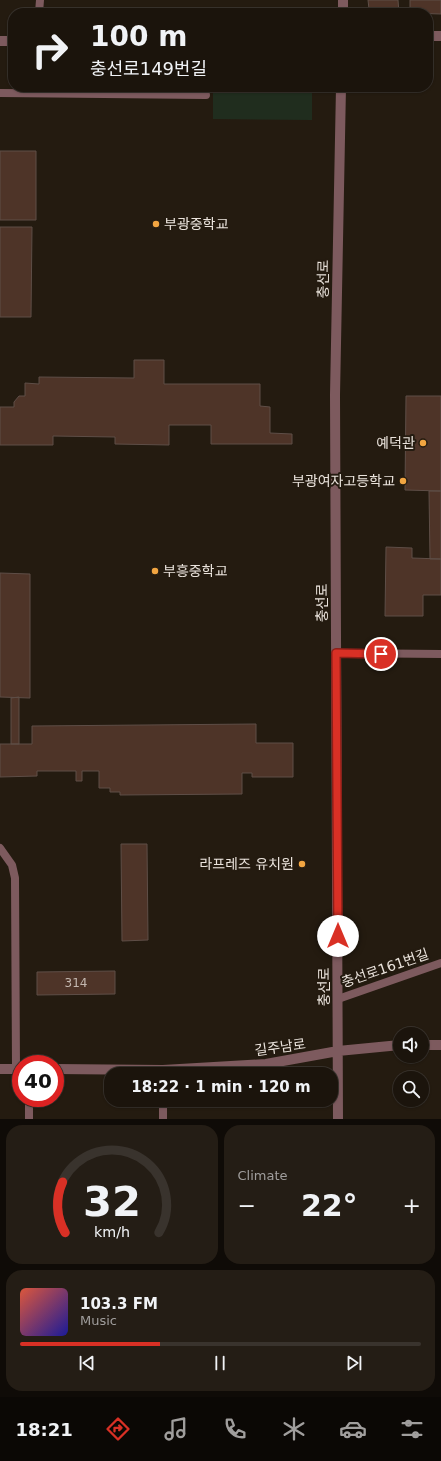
<!DOCTYPE html>
<html lang="en">
<head>
<meta charset="utf-8">
<style>
  body { margin:0; font-family:"DejaVu Sans","Noto Sans KR",sans-serif; background:#241d15; color:#f1f3f6; height:100vh; display:flex; flex-direction:column; font-size:15px; white-space:nowrap }
  * { box-sizing:border-box; margin:0 }
  p { font-size:13px; color:#a09e9d }
  .icon { flex:none; width:22px; height:22px; fill:none; stroke:currentColor; stroke-width:2; stroke-linecap:round; stroke-linejoin:round }
  .map { position:relative; height:1119px; overflow:hidden }
  .panel { display:flex; flex-direction:column; gap:6px; padding:6px; background:#0f0b07; flex:1 }
  .panel>* { flex:none }
  .banner { position:absolute; left:8px; top:8px; width:425px; height:84px; border-radius:16px; box-shadow:0 1px 3px #0004,0 0 0 1px #39332d; background:#1b140c; color:#f1f3f6; overflow:hidden }
  .tools { position:absolute; left:393px; top:1027px; display:grid; gap:8px }
  .tools a { display:grid; place-items:center; width:36px; height:36px; border-radius:50%; background:#1b140c; box-shadow:0 1px 3px #0004,0 0 0 1px #39332d; font-size:20px }
  .speed { position:absolute; left:12px; top:1055px; display:flex; gap:8px; font-size:20px; font-weight:700; text-align:center }
  .speed>* { display:grid; place-content:center; width:52px; height:52px; border-radius:50%; background:#1b140c; box-shadow:0 1px 3px #0004,0 0 0 1px #39332d; line-height:1 }
  .speed .limit { border:6px solid #d22; background:#fff; color:#111 }
  .pin { position:absolute; display:grid; place-items:center; width:34px; height:34px; color:#fff; margin:-17px; border:2px solid #fff; border-radius:50%; box-shadow:0 1px 4px #0007 }
  .me { position:absolute; width:44px; margin:-22px; rotate:0deg; stroke-linejoin:round; filter:drop-shadow(0 0 3px #0008) }
  .turn { display:flex; align-items:center; gap:14px; height:84px; padding:0 16px; font-size:18px }
  .turn .icon { width:52px; height:52px; stroke-width:2.5 }
  .turn b { display:block; font-size:28px; line-height:34px }
  .big { font-size:30px; font-weight:700; line-height:1.1 }
  .panel .card { flex:1; display:flex; flex-direction:column; justify-content:center; gap:6px; min-width:0; padding:0 14px; border-radius:16px; background:#241d15 }
  .panel .dial { align-items:center; gap:0 }
  .dial svg { height:104px; overflow:visible; fill:none; stroke:#39332d; stroke-width:7; stroke-linecap:round; text-anchor:middle }
  .dial text { fill:#f1f3f6; stroke:none }
  .song { display:flex; align-items:center; gap:12px }
  .cover { width:48px; height:48px; border-radius:6px; background:linear-gradient(135deg,hsl(10 70% 55%),hsl(240 70% 35%)) }
  .played { height:4px; border-radius:2px; background:linear-gradient(90deg,#d93025 35%,#39332d 35%) }
  .keys { display:flex; justify-content:space-around; direction:ltr }
  .heat { display:flex; justify-content:space-between; align-items:center; font-size:22px; direction:ltr }
  .panel .tiles { flex:1; display:grid; gap:6px; grid-template-columns:1fr 1fr }
  .card:last-child { grid-column:span 2 }
  .trip { position:absolute; left:104px; top:1067px; width:234px; height:40px; border-radius:16px; background:#1b140c; box-shadow:0 1px 3px #0004,0 0 0 1px #39332d; font-weight:700; line-height:40px; text-align:center }
  .tabs { display:flex; height:64px; justify-content:space-around; align-items:center; background:#0b0805; color:#a09e9d }
  .tabs .icon { width:28px; height:28px }
  .tabs .selected { color:#d93025 }
  .tabs b { font-size:18px; color:#f1f3f6 }
  .map>svg:first-child { display:block }
  .green { fill:#202d1e }
  .building { fill:#4e3428; stroke:#5e4e47 }
  .lines { fill:none; stroke-linecap:round; stroke-linejoin:round }
  .service { stroke:#7d5a5e; stroke-width:8 }
  .tertiary { stroke:#7d5a5e; stroke-width:10 }
  .route-casing { stroke:#8d1f18; stroke-width:10 }
  .route { stroke:#d93025; stroke-width:7 }
  .poi-dot { fill:#f2a541; stroke:#241b10; stroke-width:1.5 }
  .labels { text-anchor:middle; stroke-width:4; stroke-linejoin:round; paint-order:stroke }
  .number-label { font-size:12px; fill:#c3b7af }
  .poi-label { font-size:14px; fill:#eae3dc; stroke:#241b10; text-anchor:end }
  .street-label { font-size:14px; fill:#eae3dc; stroke:#241b10 }
</style>
</head>
<body>
<div class="map">
<svg width="441" height="1119" viewBox="0 0 441 1119">
  <rect width="100%" height="100%" fill="#241b10"/>
  <path class="green" d="M213,87H312V120L213,119Z"/>
  <path class="building" d="M368,0H398L399,13H372L369,9Z
    M410,0H441V14L410,13Z
    M0,151H36V220H0Z
    M0,227H32L31,317H0Z
    M134,360H164V384H260V406L270,407V433L292,434V444H211V425H169V445L115,444V437L53,436V445H0V407H14V402L19,396H25V383L39,384V377L134,378Z
    M406,396H441V491L405,490Z
    M429,491H441V559H430Z
    M386,547L412,548V558L441,559V595H423V616H385Z
    M0,573L30,574V698L0,697Z
    M19,697V744H11V698Z
    M256,724V743H293V777H252V773H242V794L120,795V792H110V788H99V771H82V781H76V771H37V776L0,777V744H32V726Z
    M121,844H147L148,940L122,941Z
    M115,971V994L37,995V972Z"/>
  <g class="lines">
    <path class="service" d="M39,13L40,0
      M0,93L206,95
      M336,653L441,654
      M0,848L12,865L15,878L16,1069
      M338,999L441,963
      M163,1100V1119
      M29,1119V1098"/>
    <path class="tertiary" d="M343,13V0
      M428,36H441
      M0,41H13
      M422,1045H441
      M0,1069H21
      M55,1069L163,1070L266,1064L338,1051L400,1045
      M338,1119L335,395L341,87"/>
  </g>
  <g class="lines">
    <g class="route-casing">
      <path id="route" d="M338,936L336,653L381,654"/>
    </g>
    <use href="#route" class="route"/>
  </g>
  <g class="poi-dot">
    <circle cx="156" cy="224" r="4"/>
    <circle cx="423" cy="443" r="4"/>
    <circle cx="403" cy="481" r="4"/>
    <circle cx="155" cy="571" r="4"/>
    <circle cx="302" cy="864" r="4"/>
  </g>
  <g class="labels">
    <g class="number-label">
      <text x="76" y="987">314</text>
    </g>
    <g class="poi-label">
      <text x="164" y="229" text-anchor="start">부광중학교</text>
      <text x="415" y="448">예덕관</text>
      <text x="395" y="486">부광여자고등학교</text>
      <text x="163" y="576" text-anchor="start">부흥중학교</text>
      <text x="294" y="869">라프레즈 유치원</text>
    </g>
    <g class="street-label">
      <text transform="translate(323 279) rotate(-89)" y="5">충선로</text>
      <text transform="translate(322 603) rotate(-90)" y="5">충선로</text>
      <text transform="translate(385 968) rotate(-19)" y="5">충선로161번길</text>
      <text transform="translate(324 987) rotate(-90)" y="5">충선로</text>
      <text transform="translate(280 1047) rotate(-8)" y="5">길주남로</text>
    </g>
  </g>
</svg>
<div class="tools">
<a><svg class="icon" aria-label="sound" viewBox="0 0 24 24"><path d="M4 9h4l5-4v14l-5-4H4zM17 9q2 3 0 6"/></svg></a>
<a><svg class="icon" aria-label="search" viewBox="0 0 24 24"><circle cx="10" cy="10" r="6"/><path d="M15 15l6 6"/></svg></a>
</div>
<div class="speed"><div class="limit">40</div></div>
<div class="pin" style="left:381px;top:654px;background:#d93025"><svg class="icon" aria-label="arrive" viewBox="0 0 24 24"><path d="M6 21V4h12l-3 4 3 4H6"/></svg></div>
<svg class="me" style="left:338px;top:936px" viewBox="-20 -20 40 40"><circle r="19" fill="#fff"/><path d="M0-13L10 11 0 6-10 11z" fill="#d93025"/></svg>
<div class="trip">18:22 · 1 min · 120 m</div>
<div class="banner">
<div class="turn"><svg class="icon" aria-label="right" viewBox="0 0 24 24"><path d="M7 20v-9h11M14 6l5 5-5 5"/></svg><div><b>100 m</b>충선로149번길</div></div>
</div>
</div>
<section class="panel">
<div class="tiles">
<div class="card dial"><svg viewBox="0 0 100 80">
<path d="M14 69A42 42 0 1 1 86 69"/>
<path d="M14 69A42 42 0 0 1 12 30" stroke="#d93025"/>
<text x="50" y="56" font-size="32" font-weight="700">32</text>
<text x="50" y="72" font-size="11">km/h</text>
</svg></div>
<div class="card"><p>Climate</p>
<div class="heat"><a>−</a><b class="big">22°</b><a>+</a></div>
</div>
<div class="card">
<div class="song"><i class="cover"></i><div><b>103.3 FM</b><p>Music</p></div></div>
<div class="played"></div>
<div class="keys"><svg class="icon" aria-label="previous" viewBox="0 0 24 24"><path d="M18 5L8 12l10 7zM5 5v14"/></svg><svg class="icon" aria-label="pause" viewBox="0 0 24 24"><path d="M8 5v14M16 5v14"/></svg><svg class="icon" aria-label="next" viewBox="0 0 24 24"><path d="M6 5l10 7-10 7zM19 5v14"/></svg></div>
</div>
</div>
</section>
<nav class="tabs">
<b>18:21</b>
<svg class="icon selected" aria-label="directions" viewBox="0 0 24 24"><path d="M12 3l9 9-9 9-9-9zM9 14v-3h6M13 9l2 2-2 2"/></svg>
<svg class="icon" aria-label="music" viewBox="0 0 24 24"><path d="M9 18V5l10-2v13"/><circle cx="6" cy="18" r="3"/><circle cx="16" cy="16" r="3"/></svg>
<svg class="icon" aria-label="phone" viewBox="0 0 24 24"><path d="M5 4h4l2 5-3 2q2 4 5 5l2-3 5 2v4C11 20 4 13 5 4z"/></svg>
<svg class="icon" aria-label="climate" viewBox="0 0 24 24"><path d="M12 3v18M4 7l16 10M4 17L20 7"/></svg>
<svg class="icon" aria-label="car" viewBox="0 0 24 24"><path d="M5 17H2v-5l4-1 3-4h7l3 4 3 1v5h-3M9 17h6M6 11h13"/><circle cx="7" cy="17" r="2"/><circle cx="17" cy="17" r="2"/></svg>
<svg class="icon" aria-label="filters" viewBox="0 0 24 24"><path d="M4 7h16M4 17h16"/><circle cx="9" cy="7" r="2"/><circle cx="15" cy="17" r="2"/></svg>
</nav>
</body>
</html>
